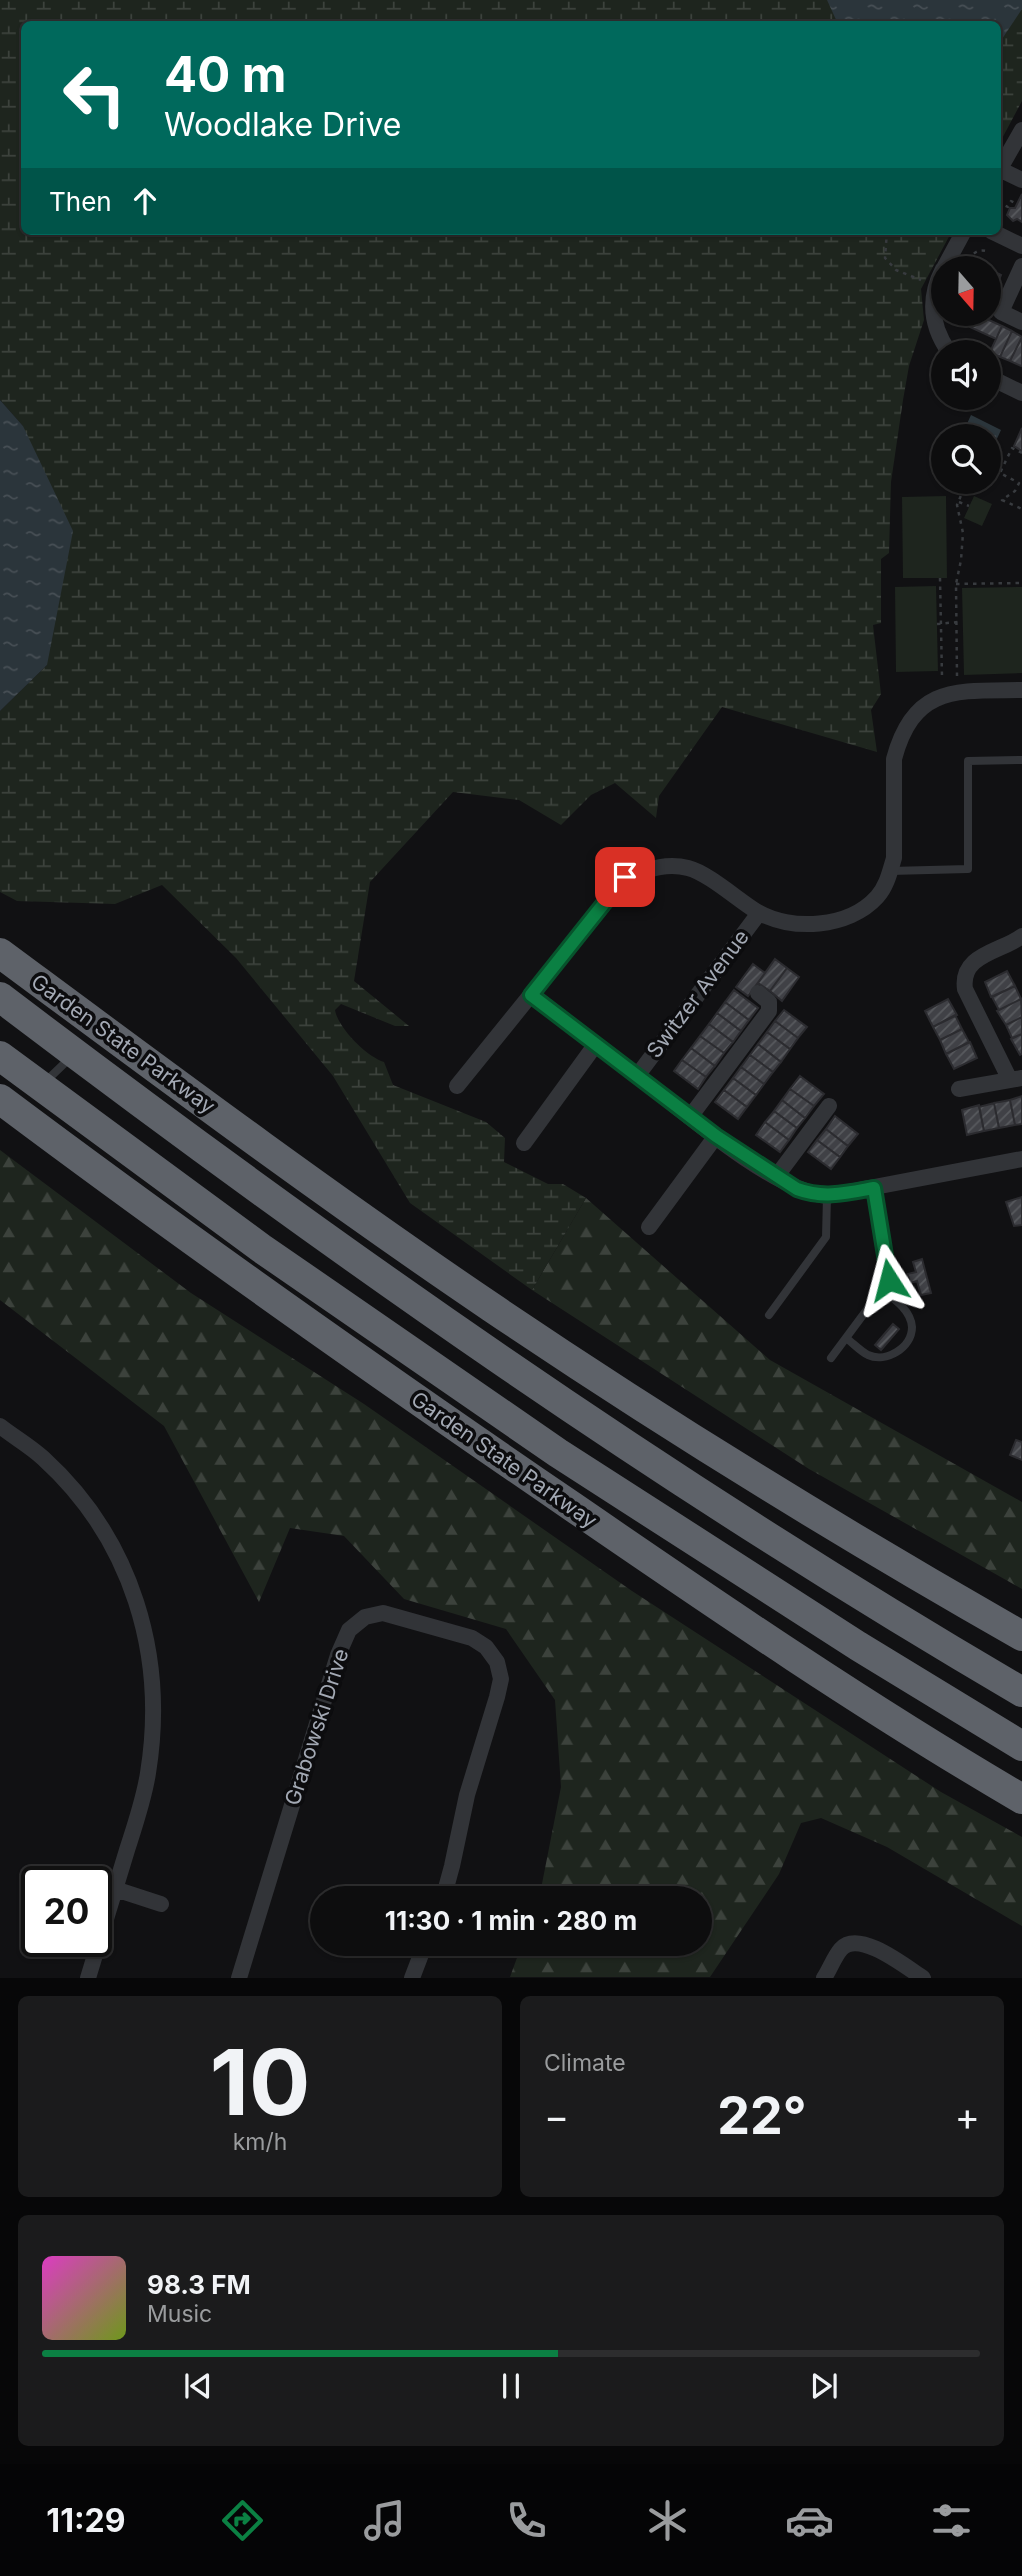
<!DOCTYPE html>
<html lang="en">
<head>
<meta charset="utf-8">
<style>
  body { margin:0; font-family:Inter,sans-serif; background:#1b1b1c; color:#f1f3f6; height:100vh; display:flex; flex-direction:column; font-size:26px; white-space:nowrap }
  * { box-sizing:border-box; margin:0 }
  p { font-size:23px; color:#9a9c9e }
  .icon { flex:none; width:38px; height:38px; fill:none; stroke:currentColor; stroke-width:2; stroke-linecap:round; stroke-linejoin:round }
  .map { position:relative; height:1978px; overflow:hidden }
  .details { display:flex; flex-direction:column; gap:18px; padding:18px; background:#070708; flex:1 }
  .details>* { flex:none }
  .top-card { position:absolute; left:21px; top:21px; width:980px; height:214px; border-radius:10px; box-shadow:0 2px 5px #0004,0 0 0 2px #2d2d2e; background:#00695c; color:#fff; overflow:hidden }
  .needle { width:46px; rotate:160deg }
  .buttons { position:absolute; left:931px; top:256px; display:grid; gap:14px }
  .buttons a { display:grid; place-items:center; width:70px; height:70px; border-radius:50%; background:#0d0d0e; box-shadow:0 2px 5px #0004,0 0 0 2px #2d2d2e; font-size:35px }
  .speed { position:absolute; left:21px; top:1866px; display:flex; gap:14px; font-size:35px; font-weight:700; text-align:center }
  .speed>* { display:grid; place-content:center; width:91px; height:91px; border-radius:50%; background:#0d0d0e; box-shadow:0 2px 5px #0004,0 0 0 2px #2d2d2e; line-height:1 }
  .speed .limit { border:4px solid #111; border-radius:10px; background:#fff; color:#111 }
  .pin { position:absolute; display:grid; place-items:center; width:60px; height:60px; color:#fff; margin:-30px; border-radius:14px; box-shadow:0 4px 10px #0006 }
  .me { position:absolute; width:77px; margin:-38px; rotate:351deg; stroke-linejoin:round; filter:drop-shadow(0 0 5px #0008) }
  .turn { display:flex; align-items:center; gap:24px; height:147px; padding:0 28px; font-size:32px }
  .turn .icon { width:91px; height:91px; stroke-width:2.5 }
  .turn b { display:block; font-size:49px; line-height:60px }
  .then { display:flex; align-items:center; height:66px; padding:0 28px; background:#0003; gap:14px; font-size:26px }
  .big { font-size:52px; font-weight:700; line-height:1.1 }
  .details .card { flex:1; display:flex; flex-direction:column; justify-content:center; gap:10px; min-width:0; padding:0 24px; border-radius:10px; background:#1b1b1c }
  .details .dial { align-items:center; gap:0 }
  .dial b { font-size:91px; line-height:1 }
  .song { display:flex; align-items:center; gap:21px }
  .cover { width:84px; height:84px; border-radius:10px; background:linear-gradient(135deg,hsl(310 70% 55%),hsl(80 70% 35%)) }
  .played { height:7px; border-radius:4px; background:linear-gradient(90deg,#0b8043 55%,#2d2d2e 55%) }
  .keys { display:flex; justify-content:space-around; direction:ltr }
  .heat { display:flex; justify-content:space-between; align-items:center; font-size:38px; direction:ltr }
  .details .tiles { flex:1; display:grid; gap:18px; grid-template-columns:1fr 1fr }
  .card:last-child { grid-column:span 2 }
  .trip { position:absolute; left:310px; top:1886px; width:402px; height:70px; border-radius:35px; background:#0d0d0e; box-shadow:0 2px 5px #0004,0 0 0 2px #2d2d2e; font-weight:700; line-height:70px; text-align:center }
  .menu { display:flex; height:112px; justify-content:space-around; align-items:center; background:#050506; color:#9a9c9e }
  .menu .icon { width:49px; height:49px }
  .menu .active { color:#0b8043 }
  .menu b { font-size:32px; color:#f1f3f6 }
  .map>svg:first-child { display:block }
  .forest { fill:url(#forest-firs) }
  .wetland { fill:url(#wetland-marsh) }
  .park { fill:#1e251e }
  .water { fill:url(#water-ripples) }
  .building { fill:url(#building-hatch); stroke:#2b2b2f; stroke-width:2 }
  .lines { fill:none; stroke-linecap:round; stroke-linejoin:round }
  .path { stroke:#383b3f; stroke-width:2.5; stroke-dasharray:3.5 5; stroke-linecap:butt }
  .service { stroke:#323438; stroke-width:8 }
  .minor { stroke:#323438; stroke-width:16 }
  .motorway { stroke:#5e6269; stroke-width:30 }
  .route-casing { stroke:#07532c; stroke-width:18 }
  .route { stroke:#0b8043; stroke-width:12 }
  .labels { text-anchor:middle; stroke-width:7; stroke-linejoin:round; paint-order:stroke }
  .street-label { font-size:21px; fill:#a3a9b4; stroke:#0c0c0e }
</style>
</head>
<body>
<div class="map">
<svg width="1022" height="1978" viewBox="0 0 1022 1978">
  <defs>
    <pattern id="forest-firs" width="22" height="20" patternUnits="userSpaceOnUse" patternTransform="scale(1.75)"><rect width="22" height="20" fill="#1e251e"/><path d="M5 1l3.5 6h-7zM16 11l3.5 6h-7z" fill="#3c423c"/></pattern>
    <pattern id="wetland-marsh" width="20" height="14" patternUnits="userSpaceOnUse" patternTransform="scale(1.75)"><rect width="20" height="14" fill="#1e251e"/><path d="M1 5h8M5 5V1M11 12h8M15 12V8" fill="none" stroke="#3c423c"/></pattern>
    <pattern id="water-ripples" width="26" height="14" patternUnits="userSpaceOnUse" patternTransform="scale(1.75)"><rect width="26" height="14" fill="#2b353b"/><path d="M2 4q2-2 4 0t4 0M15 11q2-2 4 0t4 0" fill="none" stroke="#474f55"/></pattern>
    <pattern id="building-hatch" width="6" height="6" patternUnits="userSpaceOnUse" patternTransform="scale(1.75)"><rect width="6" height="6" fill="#404146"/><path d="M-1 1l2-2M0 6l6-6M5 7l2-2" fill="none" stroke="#585a5e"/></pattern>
  </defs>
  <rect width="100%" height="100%" fill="#111113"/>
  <path class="forest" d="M0,1150L191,1293L364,1404L632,1591L941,1792L1022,1837V1926L887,1847L821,1818L801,1823L779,1874L710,1977H510L522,1944H700V1899H539L561,1787L555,1700L506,1629L404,1599L344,1536L290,1528L259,1602L164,1426L0,1300Z
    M586,1198L770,1360L1022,1502V1589L809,1469L532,1290Z"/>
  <path class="wetland" d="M0,0H1022V101L998,146V24H24V231H952L921,289L924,320L909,366L903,400L891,482L889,553L881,559V623L873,625L881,694L871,710L877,752L722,707L659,796L656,818L615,783L591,795L561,825L519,800L453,792L370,882L354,981L409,1026H395L341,1004L335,1010C338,1028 367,1057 384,1062L393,1085L486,1122L505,1138L504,1162L548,1184H563L586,1198L532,1290L410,1203L333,1076L236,958L162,885L115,904L17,901L0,892V711L47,665L23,426L0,400Z"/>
  <path class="park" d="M946,496L947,578H903L902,497Z
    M974,496L992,504L982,526L964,518Z
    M936,586L938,671L896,672L895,587Z
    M1022,587V673L964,675L962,588Z"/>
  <path class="water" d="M827,0H1022V9L998,45V24H838Z
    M0,400L23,426L73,531L47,665L0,711Z
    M971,415L1001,430L989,456V436L962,435Z"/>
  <path class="building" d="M1022,194V222L1017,219L1013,221L1007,215L1010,208H1015Z
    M989,269L1001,275L998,282L989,278Z
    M976,314L1002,326L996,339L970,327Z
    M1002,326L1012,331L1000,357L990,352Z
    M1012,331L1022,337L1010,361L1000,357Z
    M1022,337V364L1021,366L1010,361Z
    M1022,428V451L1014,446Z
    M775,959L787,968L770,991L758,983Z
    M753,964L765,973L748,996L736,987Z
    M787,968L799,977L782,1001L770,991Z
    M1007,971L1015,986L991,997L985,982Z
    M1015,986L1021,999L999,1010L992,997Z
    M734,990L758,1008L749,1020L725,1002Z
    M948,999L957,1015L933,1027L925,1011Z
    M1021,999L1022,1017L1006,1025L997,1011Z
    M725,1002L749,1020L741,1031L717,1013Z
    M784,1010L807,1027L798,1038L775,1021Z
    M717,1013L741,1031L733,1042L709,1024Z
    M955,1015L962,1029L940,1040L933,1027Z
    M1022,1017V1034L1012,1038L1006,1025Z
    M775,1021L798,1038L790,1049L767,1032Z
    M709,1024L733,1042L724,1053L700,1036Z
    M962,1029L969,1042L946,1054L940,1040Z
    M767,1032L790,1049L781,1062L758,1044Z
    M1022,1034V1054L1020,1055L1011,1039Z
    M700,1036L724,1053L715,1066L691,1048Z
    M970,1042L977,1058L954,1069L946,1054Z
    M758,1044L781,1062L773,1072L750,1055Z
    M691,1048L715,1066L706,1077L682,1060Z
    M750,1055L773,1072L764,1084L741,1067Z
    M682,1060L706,1077L698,1089L674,1071Z
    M741,1067L764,1084L756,1095L733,1078Z
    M800,1076L824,1094L814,1106L790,1089Z
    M733,1078L756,1095L747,1107L724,1090Z
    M790,1089L814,1106L805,1118L782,1100Z
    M724,1090L747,1107L738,1119L715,1102Z
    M1022,1096V1124L1015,1125L1010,1100Z
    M782,1100L805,1118L797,1128L774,1111Z
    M1010,1100L1015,1125L999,1128L994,1103Z
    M994,1103L999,1128L984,1131L979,1107Z
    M979,1105L984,1131L967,1135L962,1110Z
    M774,1111L797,1128L789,1140L765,1122Z
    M835,1116L858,1134L848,1146L826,1129Z
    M765,1122L789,1140L780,1152L756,1135Z
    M826,1129L848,1146L840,1157L817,1140Z
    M817,1140L840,1157L831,1169L808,1152Z
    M1022,1197V1225L1014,1226L1006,1202Z
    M922,1259L931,1293L921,1295L917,1281L910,1283L908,1274L916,1272L913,1262Z
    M893,1324L899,1329L881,1350L875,1345Z
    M1016,1440L1022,1442V1460L1010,1455Z"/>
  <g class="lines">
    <path class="path" d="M998,202L1008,207L1011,201L1017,204
      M887,231L885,258L896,270L921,280
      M965,268C970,258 974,248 986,251
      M974,268V267
      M967,313L975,317
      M951,321L956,313
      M1022,453L1012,448L1000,473L1019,483L1015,491L1002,500L1022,509
      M959,502L969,506
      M940,578L942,677
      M956,584L1022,583
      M937,624L958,622
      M957,676L956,584L961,560L963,533L957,505L967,481"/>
    <path class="service" d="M890,871L968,869V761L1022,760
      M44,1083L70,1058
      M769,1315L826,1237L827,1196
      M846,1338C853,1343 860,1351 868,1355C886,1363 912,1348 912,1327C911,1310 894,1299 882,1290
      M831,1358L889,1280L874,1188"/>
    <path class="minor" d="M999,169L1022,180
      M998,172L1022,130
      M991,231L1022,246
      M1022,266L1001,312L1022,322
      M944,268L964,231
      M943,269C928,298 930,325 949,352
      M989,377L1022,393
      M531,994C568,1023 605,1051 642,1079C685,1113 774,1191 827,1196L1022,1159
      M637,1076L759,913
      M1010,1080L965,989C960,954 1001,952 1022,936
      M457,1086L626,877C647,870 666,862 688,868C708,873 738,900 756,911C791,932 849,928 877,897C887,886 890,871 894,858V759C914,684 958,691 1022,690
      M959,1089L1022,1078
      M690,1117L769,1011V1002L758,993
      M524,1143L596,1044
      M776,1177L829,1106
      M649,1227L716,1136
      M0,1426C14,1437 30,1446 43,1458C132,1539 167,1655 148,1773C144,1799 135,1825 127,1850C114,1893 101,1935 88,1978
      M115,1889L161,1904
      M239,1978L338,1655L349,1630L365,1617L383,1613L472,1638L486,1647L497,1662L501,1679L497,1697L467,1795L452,1866L443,1899
      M412,1978L425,1944
      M824,1978C830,1969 834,1957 841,1949C859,1929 906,1967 923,1978"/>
    <path class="motorway" d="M0,953C162,1073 324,1194 491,1307C664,1424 841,1533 1022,1636
      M0,997C328,1246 666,1484 1022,1692
      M0,1056L261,1248L558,1453L858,1646L1022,1746
      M0,1099C188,1240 380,1375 573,1507C720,1608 868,1709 1022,1799"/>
  </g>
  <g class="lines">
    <g class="route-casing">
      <path id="route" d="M625,877L531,995L716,1136L797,1189C824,1199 847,1193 874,1188L889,1280"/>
    </g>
    <use href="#route" class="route"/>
  </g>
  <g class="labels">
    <g class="street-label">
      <text transform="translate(698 994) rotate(-53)" y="7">Switzer Avenue</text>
      <text transform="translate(123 1044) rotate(36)" y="7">Garden State Parkway</text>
      <text transform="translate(504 1460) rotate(35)" y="7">Garden State Parkway</text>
      <text transform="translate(317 1727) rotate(-72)" y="7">Grabowski Drive</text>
    </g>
  </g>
</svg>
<div class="buttons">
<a><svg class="needle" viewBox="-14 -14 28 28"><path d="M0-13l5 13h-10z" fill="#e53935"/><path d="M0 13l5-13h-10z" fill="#9a9c9e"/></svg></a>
<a><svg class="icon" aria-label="sound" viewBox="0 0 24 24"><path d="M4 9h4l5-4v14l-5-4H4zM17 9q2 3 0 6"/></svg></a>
<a><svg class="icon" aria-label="search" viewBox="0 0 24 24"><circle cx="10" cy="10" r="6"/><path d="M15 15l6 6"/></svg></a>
</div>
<div class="speed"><div class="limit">20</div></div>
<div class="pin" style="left:625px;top:877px;background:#d93025"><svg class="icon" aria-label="arrive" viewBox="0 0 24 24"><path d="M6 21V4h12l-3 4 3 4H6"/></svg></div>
<svg class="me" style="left:889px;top:1280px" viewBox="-20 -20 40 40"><path d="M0-17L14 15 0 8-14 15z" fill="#0b8043" stroke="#fff" stroke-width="4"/></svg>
<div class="trip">11:30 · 1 min · 280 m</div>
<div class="top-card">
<div class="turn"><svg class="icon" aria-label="left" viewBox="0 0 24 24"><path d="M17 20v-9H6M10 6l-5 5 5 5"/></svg><div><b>40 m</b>Woodlake Drive</div></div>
<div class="then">Then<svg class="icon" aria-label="ahead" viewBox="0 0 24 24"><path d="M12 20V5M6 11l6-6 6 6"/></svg></div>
</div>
</div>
<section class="details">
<div class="tiles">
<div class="card dial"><b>10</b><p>km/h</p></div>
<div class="card"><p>Climate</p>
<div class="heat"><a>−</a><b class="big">22°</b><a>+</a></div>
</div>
<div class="card">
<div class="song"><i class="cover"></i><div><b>98.3 FM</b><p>Music</p></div></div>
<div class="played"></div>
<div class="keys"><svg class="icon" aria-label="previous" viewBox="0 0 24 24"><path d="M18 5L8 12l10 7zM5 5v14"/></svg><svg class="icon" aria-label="pause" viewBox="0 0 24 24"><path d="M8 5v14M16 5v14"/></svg><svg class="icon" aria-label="next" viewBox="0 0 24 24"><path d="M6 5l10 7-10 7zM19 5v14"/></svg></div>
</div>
</div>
</section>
<nav class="menu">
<b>11:29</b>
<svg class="icon active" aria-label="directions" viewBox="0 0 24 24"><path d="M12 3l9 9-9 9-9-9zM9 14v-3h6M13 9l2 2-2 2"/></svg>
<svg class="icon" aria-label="music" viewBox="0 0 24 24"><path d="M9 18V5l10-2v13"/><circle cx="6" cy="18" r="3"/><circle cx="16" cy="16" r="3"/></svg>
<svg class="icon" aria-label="phone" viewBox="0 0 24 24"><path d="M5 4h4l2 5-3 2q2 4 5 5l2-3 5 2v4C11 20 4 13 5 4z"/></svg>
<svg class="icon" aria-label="climate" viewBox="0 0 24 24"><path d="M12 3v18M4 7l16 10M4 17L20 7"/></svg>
<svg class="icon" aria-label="car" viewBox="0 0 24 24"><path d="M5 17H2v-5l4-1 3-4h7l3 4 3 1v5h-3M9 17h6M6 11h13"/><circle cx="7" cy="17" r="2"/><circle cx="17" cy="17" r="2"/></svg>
<svg class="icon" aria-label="filters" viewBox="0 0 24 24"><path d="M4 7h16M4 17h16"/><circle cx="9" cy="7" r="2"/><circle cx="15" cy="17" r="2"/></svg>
</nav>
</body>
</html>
